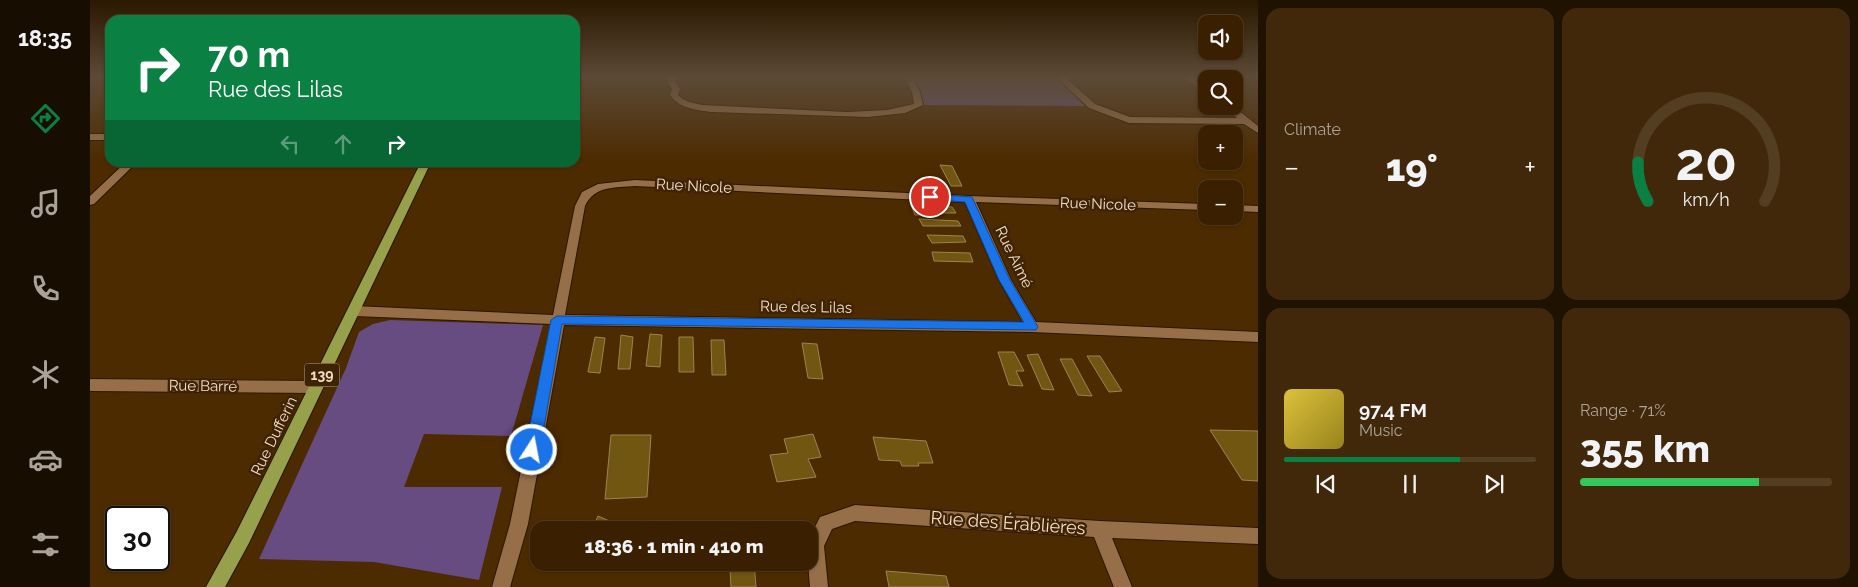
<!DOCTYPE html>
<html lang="en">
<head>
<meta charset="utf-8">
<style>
  body { margin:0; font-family:Raleway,sans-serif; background:#41280a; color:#f1f3f6; height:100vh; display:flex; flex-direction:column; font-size:19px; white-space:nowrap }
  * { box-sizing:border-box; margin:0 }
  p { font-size:16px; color:#aba399 }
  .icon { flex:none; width:28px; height:28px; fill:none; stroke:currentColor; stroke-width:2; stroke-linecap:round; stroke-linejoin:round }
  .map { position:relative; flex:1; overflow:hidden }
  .details { display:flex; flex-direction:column; gap:8px; padding:8px; background:#201200; width:600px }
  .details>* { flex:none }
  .hud { position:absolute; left:15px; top:15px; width:475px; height:152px; border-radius:15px; box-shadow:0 1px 4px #0004,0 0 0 1px #543e22; background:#0b8043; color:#fff; overflow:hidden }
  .buttons { position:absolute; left:1108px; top:15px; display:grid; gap:10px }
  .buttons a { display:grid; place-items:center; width:45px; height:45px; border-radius:10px; background:#3a2000; box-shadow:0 1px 4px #0004,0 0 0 1px #543e22; font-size:25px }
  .speed { position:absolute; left:15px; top:506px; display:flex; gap:10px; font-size:25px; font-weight:700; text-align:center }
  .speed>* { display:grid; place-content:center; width:65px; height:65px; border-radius:50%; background:#3a2000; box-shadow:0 1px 4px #0004,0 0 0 1px #543e22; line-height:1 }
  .speed .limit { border:2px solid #111; border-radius:8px; background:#fff; color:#111 }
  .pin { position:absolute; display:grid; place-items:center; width:42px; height:42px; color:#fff; margin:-21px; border:2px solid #fff; border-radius:50%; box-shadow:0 1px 5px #0007 }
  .me { position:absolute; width:55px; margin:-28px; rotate:11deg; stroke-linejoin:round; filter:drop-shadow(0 0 4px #0008) }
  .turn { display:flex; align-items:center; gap:18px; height:105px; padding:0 20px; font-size:22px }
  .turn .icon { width:65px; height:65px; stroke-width:2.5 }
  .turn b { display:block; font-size:35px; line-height:42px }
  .lanes { display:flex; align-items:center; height:48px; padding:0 20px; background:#0003; justify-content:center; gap:25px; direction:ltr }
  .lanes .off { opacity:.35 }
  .big { font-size:38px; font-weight:800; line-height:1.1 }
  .details .widget { flex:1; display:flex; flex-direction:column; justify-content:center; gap:8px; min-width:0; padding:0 18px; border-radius:15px; background:#41280a }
  .details .dial { align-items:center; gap:0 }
  .dial svg { height:130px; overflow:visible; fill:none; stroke:#543e22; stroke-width:7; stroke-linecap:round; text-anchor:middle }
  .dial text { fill:#f1f3f6; stroke:none }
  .song { display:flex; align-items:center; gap:15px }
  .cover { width:60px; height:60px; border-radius:8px; background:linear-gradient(135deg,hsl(50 70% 55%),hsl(50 70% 35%)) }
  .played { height:5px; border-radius:2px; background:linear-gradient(90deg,#0b8043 70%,#543e22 70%) }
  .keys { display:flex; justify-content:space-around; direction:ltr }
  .heat { display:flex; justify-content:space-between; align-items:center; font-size:28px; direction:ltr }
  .charge { height:8px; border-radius:4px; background:linear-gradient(90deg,#34c759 71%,#543e22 0) }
  .details .tiles { flex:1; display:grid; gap:8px; grid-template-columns:repeat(2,1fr) }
  .trip { position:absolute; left:440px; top:521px; width:288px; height:50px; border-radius:15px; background:#3a2000; box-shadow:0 1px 4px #0004,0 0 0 1px #543e22; font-weight:800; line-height:50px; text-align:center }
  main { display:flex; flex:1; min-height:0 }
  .tab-bar { display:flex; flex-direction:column; width:90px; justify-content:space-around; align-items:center; background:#170d00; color:#aba399 }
  .tab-bar .icon { width:35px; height:35px }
  .tab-bar .current { color:#0b8043 }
  .tab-bar b { font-size:22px; color:#f1f3f6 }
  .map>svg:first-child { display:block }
  .green { fill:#645576 }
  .forest { fill:#664c81 }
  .building { fill:#715611; stroke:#9a8451 }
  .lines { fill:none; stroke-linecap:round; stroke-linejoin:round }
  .minor-casing { stroke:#2a1703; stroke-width:2 }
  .primary-casing { stroke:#2a1703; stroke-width:2 }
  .minor { fill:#966f48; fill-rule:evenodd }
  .primary { fill:#97a04a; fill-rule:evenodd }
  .route { fill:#1a73e8; stroke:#114b97 }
  .labels { text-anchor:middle; stroke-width:5; stroke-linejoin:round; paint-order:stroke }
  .shield { fill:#3e2304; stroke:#bda58d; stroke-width:1 }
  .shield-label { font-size:14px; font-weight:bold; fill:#f3ddc8 }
  .street-label { font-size:15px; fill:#f3ddc8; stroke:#3e2304 }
  .near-street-label { font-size:18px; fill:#f3ddc8; stroke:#3e2304 }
</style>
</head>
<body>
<main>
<nav class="tab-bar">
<b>18:35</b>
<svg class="icon current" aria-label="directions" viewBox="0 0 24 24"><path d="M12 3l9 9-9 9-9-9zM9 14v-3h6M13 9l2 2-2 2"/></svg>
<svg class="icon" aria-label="music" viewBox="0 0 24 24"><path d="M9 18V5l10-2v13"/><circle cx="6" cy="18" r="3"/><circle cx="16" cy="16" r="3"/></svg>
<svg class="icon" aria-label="phone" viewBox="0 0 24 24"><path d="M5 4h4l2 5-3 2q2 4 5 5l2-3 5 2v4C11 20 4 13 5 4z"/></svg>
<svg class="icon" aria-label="climate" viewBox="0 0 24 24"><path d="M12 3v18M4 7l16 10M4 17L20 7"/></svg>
<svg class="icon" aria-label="car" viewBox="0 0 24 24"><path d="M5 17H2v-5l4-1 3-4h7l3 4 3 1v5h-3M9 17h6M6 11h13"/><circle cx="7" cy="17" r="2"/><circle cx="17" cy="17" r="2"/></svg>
<svg class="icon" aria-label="filters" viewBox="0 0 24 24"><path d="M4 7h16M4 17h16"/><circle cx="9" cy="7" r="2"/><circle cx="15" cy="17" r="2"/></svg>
</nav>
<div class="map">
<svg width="1168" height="587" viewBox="0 0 1168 587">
  <rect width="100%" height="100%" fill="#4d2b00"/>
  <path class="green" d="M817,77H969L995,106L831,105Z"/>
  <path class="forest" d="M300,320L453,325L421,436L334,434L314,487H412L389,580L284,562L169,559L256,368L269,332L283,324Z"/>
  <path class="building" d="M850,165L862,166L872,186H861Z
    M821,205L862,207L866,213H836L837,215H825Z
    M829,219L868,221L871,226H833Z
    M837,235L873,236L876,242L842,243Z
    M842,252L880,253L883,262L844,261Z
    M560,334L572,335L570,367L556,366Z
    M531,335L543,337L540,369H528Z
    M505,337L515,338L510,373L498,372Z
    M589,337H603L604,372H589Z
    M621,340H634L636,375H622Z
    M712,343L727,344L733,379L718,378Z
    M908,352H924L934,371H926L933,386L919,385Z
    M948,354L964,390L952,389L937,355Z
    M997,356H1010L1032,391L1019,392Z
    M970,359H982L1002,396L988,395Z
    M1120,430L1168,431V481L1152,480Z
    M723,434L731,457L718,459L726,477L687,482L680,455L698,453L694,439Z
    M521,435H561L557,497L515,499Z
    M783,437L836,441L843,463H828L829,466H812L810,461L789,460Z
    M508,516L540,530H502Z
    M632,562H664L666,587H641L640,569H633Z
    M796,571L856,576L859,587H799Z"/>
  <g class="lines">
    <g class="minor-casing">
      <path id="minor" d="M578,77H586V83L590,89L588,95C595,102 603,103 612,105L757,112L797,110L824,104L822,92L814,77H822L830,92L833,105L815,113L778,117L622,112C607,110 590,109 580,95L582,89L578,83Z
        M966,77H975L1005,104L1040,117L1147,118L1133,106H1143L1168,126V133L1154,124L1039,123L999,108Z
        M1094,77H1104L1116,87V93Z
        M0,134H20V140H0Z
        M36,162H47L4,204L0,205V196Z
        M545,180L879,196L1116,204V210L886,202L921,280L946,322L1168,332V342L942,332L474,325L438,524L420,587H402L420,524L461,324L264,316L259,314L258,311L259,308L264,306L463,315L485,206L492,192L508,184ZM545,186L875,202L909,280L933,322L475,315L495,206C505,185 525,188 545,186Z
        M1144,205L1168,206V212L1144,211Z
        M0,379L226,381L231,383L233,387L231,391L226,393L0,391Z
        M765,505L1010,521L1168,528V544L1022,538L1042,587H1024L1004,537L765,521L742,529L734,546L738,587H720L718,562L719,539L730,517Z"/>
    </g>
    <g class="primary-casing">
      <path id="primary" d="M331,162H341L159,543L135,587H116L147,531Z"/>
    </g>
    <use href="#minor" class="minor"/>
    <use href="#primary" class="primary"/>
  </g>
  <linearGradient id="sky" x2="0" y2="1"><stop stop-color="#2a1800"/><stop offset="0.48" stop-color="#5c4a37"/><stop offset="1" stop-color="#5c4a37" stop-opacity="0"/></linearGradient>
  <rect width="1168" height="160" fill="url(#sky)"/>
  <path class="route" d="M840,194L882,197L920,280L948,327L946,330L472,324L450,450L448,454L442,456L437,454L435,450L461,320L467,316L934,322L909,280L875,202L836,199V195Z"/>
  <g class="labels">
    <rect class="shield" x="214.5" y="363.5" width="35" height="23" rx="4"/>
    <g class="shield-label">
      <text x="232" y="380">139</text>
    </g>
    <g class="street-label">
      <text transform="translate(604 186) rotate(3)" y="5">Rue Nicole</text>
      <text transform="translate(1008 204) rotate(2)" y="5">Rue Nicole</text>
      <text transform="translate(924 257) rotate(64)" y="5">Rue Aimé</text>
      <text transform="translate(716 307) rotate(1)" y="5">Rue des Lilas</text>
      <text transform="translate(113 386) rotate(1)" y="5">Rue Barré</text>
      <text transform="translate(184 436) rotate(-64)" y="5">Rue Dufferin</text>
    </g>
    <g class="near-street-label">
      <text transform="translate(918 523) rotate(4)" y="6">Rue des Érablières</text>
    </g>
  </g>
</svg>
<div class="buttons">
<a><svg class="icon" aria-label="sound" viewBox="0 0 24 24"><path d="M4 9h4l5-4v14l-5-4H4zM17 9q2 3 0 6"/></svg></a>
<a><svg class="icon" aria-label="search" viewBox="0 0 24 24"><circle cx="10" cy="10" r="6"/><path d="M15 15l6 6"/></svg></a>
<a>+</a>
<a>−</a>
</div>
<div class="speed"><div class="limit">30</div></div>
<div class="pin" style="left:840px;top:197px;background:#d93025"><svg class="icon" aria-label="arrive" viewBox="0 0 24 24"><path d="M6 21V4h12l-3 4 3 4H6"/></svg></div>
<svg class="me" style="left:442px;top:450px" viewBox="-20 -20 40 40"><circle r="17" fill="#1a73e8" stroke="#fff" stroke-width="3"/><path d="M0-11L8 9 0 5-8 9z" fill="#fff"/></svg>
<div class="trip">18:36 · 1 min · 410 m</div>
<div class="hud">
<div class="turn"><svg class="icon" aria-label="right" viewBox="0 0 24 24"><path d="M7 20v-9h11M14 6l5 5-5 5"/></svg><div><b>70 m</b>Rue des Lilas</div></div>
<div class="lanes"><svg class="icon off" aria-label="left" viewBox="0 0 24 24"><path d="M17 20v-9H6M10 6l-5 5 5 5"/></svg><svg class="icon off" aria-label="ahead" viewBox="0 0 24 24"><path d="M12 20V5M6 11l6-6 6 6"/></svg><svg class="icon" aria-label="right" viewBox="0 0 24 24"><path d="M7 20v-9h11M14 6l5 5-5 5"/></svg></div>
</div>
</div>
<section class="details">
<div class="tiles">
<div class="widget"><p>Climate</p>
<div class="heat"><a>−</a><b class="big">19°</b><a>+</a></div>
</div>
<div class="widget dial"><svg viewBox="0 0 100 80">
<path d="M14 69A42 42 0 1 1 86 69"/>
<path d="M14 69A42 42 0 0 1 8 45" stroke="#0b8043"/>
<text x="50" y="56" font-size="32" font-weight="700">20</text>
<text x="50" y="72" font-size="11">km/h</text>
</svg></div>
<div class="widget">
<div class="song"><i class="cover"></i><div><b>97.4 FM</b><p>Music</p></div></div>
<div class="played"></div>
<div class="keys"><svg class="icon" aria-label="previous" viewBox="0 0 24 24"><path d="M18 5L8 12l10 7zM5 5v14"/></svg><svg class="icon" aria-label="pause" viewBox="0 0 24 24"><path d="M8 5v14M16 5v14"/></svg><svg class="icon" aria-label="next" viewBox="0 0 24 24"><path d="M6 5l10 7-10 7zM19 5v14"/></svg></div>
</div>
<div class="widget"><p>Range · 71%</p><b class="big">355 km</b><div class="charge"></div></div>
</div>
</section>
</main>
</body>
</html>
